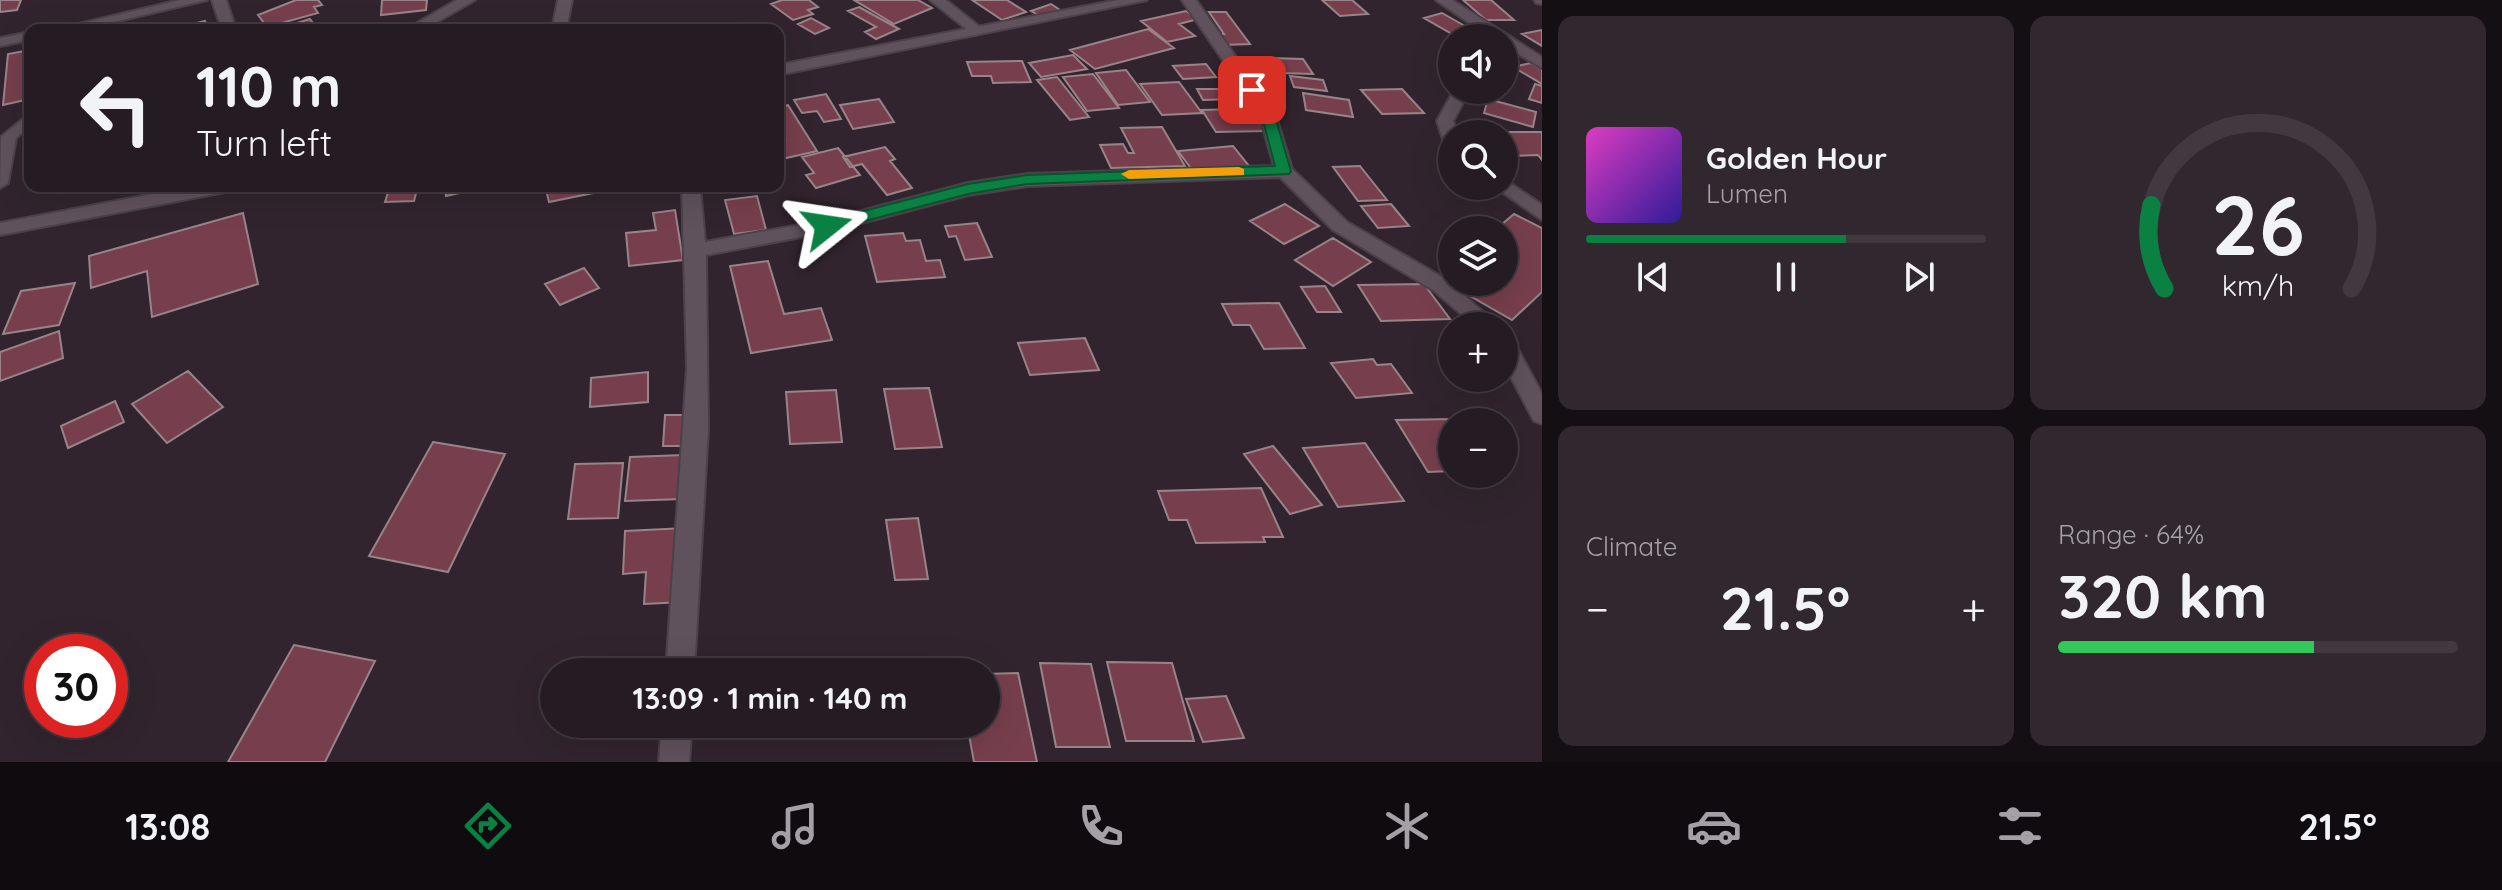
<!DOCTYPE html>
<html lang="en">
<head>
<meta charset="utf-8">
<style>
  body { margin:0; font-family:Quicksand,sans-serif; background:#31282f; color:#f1f3f6; height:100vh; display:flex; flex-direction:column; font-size:30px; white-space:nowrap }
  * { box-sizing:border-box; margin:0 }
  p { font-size:26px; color:#a3a1a5 }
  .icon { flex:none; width:44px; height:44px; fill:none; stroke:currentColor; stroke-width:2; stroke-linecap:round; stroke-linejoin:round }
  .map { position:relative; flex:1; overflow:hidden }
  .details { display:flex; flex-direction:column; gap:16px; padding:16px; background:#140f13; width:960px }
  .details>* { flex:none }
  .hud { position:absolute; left:24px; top:24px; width:760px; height:168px; border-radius:16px; box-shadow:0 8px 32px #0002,0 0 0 2px #423940; background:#251b22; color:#f1f3f6; overflow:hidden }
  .fabs { position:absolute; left:1438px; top:24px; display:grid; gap:16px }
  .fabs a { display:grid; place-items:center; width:80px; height:80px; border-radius:50%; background:#251b22; box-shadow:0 8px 32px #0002,0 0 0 2px #423940; font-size:40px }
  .speed { position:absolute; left:24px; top:634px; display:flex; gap:16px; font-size:40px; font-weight:700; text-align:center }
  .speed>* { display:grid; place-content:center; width:104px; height:104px; border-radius:50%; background:#251b22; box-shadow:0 8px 32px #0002,0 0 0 2px #423940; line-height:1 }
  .speed .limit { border:12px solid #d22; background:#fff; color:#111 }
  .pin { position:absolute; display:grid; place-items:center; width:68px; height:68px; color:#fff; margin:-34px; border-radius:16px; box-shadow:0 4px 12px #0006 }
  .me { position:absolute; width:88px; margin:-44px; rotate:75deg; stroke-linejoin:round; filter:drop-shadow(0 0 6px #0008) }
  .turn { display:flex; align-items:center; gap:28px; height:168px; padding:0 40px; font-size:36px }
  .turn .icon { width:104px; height:104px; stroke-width:2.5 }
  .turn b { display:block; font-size:56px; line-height:68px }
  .big { font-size:60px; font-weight:700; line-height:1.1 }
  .details .widget { flex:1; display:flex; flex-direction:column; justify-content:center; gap:12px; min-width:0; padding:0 28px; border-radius:16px; background:#31282f }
  .details .dial { align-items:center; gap:0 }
  .dial svg { height:208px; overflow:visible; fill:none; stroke:#423940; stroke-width:7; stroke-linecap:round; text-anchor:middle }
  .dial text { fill:#f1f3f6; stroke:none }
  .song { display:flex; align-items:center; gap:24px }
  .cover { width:96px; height:96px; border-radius:12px; background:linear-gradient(135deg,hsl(310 70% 55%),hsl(250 70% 35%)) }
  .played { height:8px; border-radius:4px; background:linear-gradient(90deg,#0b8043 65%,#423940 65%) }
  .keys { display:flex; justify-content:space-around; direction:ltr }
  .heat { display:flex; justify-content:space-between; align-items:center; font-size:44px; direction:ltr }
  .charge { height:12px; border-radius:6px; background:linear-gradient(90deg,#34c759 64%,#423940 0) }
  .details .tiles { flex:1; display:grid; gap:16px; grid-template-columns:repeat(2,1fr) }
  .trip { position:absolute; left:540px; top:658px; width:460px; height:80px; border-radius:40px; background:#251b22; box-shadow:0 8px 32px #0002,0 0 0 2px #423940; font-weight:700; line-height:80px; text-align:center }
  .tabs { display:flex; height:128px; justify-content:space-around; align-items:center; background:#0f0b0e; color:#a3a1a5 }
  .tabs .icon { width:56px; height:56px }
  .tabs .active { color:#0b8043 }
  .tabs b { font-size:36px; color:#f1f3f6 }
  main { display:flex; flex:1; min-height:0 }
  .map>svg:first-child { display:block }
  .building { fill:#773f4d; stroke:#988488; stroke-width:2 }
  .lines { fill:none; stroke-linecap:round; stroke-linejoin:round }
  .service-casing { stroke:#4b4149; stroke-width:4 }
  .minor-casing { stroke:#4b4149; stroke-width:4 }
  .secondary-casing { stroke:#4b4149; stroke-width:4 }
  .service { fill:#60525d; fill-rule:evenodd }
  .minor { fill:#60525d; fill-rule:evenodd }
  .secondary { fill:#60525d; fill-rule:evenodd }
  .route { fill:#0b8043; stroke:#07532c; stroke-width:2 }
  .slow { fill:#f59e0b }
</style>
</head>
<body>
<main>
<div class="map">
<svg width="1542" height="762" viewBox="0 0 1542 762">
  <rect width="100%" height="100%" fill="#31242e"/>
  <path class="building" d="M0,0H21L17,10L0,12Z
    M296,0H318L322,5L314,7L318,13L267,27L258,15Z
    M382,0H427L426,10L381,15Z
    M782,0H809L818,7L808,10L813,14L793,20L771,4Z
    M854,0H918L932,8L894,24Z
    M972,0H1007L1026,12L1002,20Z
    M1322,0H1352L1368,14L1340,16Z
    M1463,0H1491L1514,20H1486Z
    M1051,4L1060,10L1040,16L1031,11Z
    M859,7L899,29L876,39L865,32L876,27L848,11Z
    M1186,11L1198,19L1179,24L1195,36L1167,42L1141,21Z
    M1209,12H1226L1250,44L1224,45L1217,34H1224Z
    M1442,13L1486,38H1459L1424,18Z
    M811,18L829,28L815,34L798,24Z
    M310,19L318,30H274Z
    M205,21L209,30H168Z
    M1148,29L1174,48L1095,69L1070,50Z
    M1542,30V46L1522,34Z
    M30,50V99L3,105L8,54Z
    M1073,55L1087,69L1041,77L1029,63Z
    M1271,58L1303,59L1313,74L1280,73Z
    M1022,61L1031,82L993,83L991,76H972L967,62Z
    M1531,63L1542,69V84L1513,67Z
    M1206,64L1216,77L1183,79L1173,66Z
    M1126,70L1150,102L1118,105L1096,73Z
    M1093,74L1119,108L1087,111L1063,77Z
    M1290,76L1323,80L1327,91L1294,87Z
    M1057,77L1089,117L1070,120L1037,80Z
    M1179,82L1202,113L1162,115L1140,84Z
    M1535,84L1542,86V103L1529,99Z
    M1197,89H1229L1235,99L1203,100Z
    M1402,89L1424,113L1382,114L1361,90Z
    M1303,93L1349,100L1353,117L1306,110Z
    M826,94L841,119L824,122L817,111L802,113L794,100Z
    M879,99L894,122L853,129L840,105Z
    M1488,99L1536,112L1533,127L1484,113Z
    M788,105L817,151L782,159L778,140L785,139L778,127V107Z
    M1239,109L1245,118H1256L1266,131L1216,132L1202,110Z
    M1162,127L1185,166L1111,168L1100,145L1123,144L1128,153H1134L1121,128Z
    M1507,132H1542V160L1538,155L1509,156L1516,162H1504V137H1511Z
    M1233,146L1249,166L1193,171L1178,151Z
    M885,147L895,159L890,161L912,188L887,195L862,164L850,167L843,157Z
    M838,148L860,175L816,188L806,175L814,173L802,157Z
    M1360,166L1387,200L1358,201L1333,167Z
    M390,186H418L414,201L385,202Z
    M444,186H487V187L446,196Z
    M545,186H628L549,202Z
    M757,196L766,230L734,234L725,200Z
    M1285,204L1319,226L1284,244L1250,221Z
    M1391,204L1409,226L1378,228L1361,206Z
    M675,210L683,260L629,266L626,233L656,230L653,213Z
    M243,213L258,284L152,317L147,271L91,288L89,256Z
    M1514,214L1542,228V292L1512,320L1437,277L1452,265V282H1504V230H1495Z
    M977,223L992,257L965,260L956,236L949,237L945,226Z
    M903,233L906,241L920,240L926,261L940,260L945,277L877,282L865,236Z
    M1333,238L1371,262L1333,286L1295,260Z
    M768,261L784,314L821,308L832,340L751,353L730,266Z
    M584,268L599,288L560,305L545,284Z
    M75,283L59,325L3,334L21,291Z
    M1424,284L1450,319L1381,321L1358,285Z
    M1325,286L1341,312H1317L1301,287Z
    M1279,303L1305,348L1264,349L1250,325H1233L1222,304Z
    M59,331L63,358L0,381V352Z
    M1085,338L1099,370L1030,375L1018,343Z
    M1373,359L1377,365L1391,364L1412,393L1356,398L1331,363Z
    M188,371L223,407L167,443L132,404Z
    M648,372V402L590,407L591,378Z
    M929,388L942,447L895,449L884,389Z
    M836,390L842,442L790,444L786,392Z
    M115,401L124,422L68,448L61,426Z
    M665,415H698L696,446H663Z
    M1453,419L1452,471L1428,472L1396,420Z
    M433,442L505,454L448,572L369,556Z
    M1365,443L1404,501L1338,507L1303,448Z
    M1273,446L1322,505L1290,514L1244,454Z
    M684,455L682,499L625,501L630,457Z
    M623,463L618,518L568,519L575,464Z
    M1261,488L1283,537H1263L1265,542L1196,543L1187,520H1169L1158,491Z
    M918,518L928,579L895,580L886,520Z
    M685,528L684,602L644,604L646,572L623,574L625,531Z
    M294,645L375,661L325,762H228Z
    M1107,662L1172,663L1194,741H1126Z
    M1040,663L1091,664L1110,747H1056Z
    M1018,673L1037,762H974L967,724H986V674Z
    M1226,696L1244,738L1203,742L1186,699Z"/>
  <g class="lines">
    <g class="service-casing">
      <path id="service" d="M30,113V125L16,138L8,183L0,188L1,137Z"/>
    </g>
    <g class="minor-casing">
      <path id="minor" d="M180,0H207L80,30H53Z
        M212,0H226L236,30H222Z
        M457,0H475L423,30H405Z
        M558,0H572L566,30H552Z
        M930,0H946L986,32L974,35Z
        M1182,0H1196L1275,113L1292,169L1347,222L1447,280L1499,326H1475L1433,290L1333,230L1280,177L1027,186L968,195L827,232L706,255L708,429L694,672H666L687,368L682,186H700L705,242L827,220L968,183L1027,174L1274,166L1259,113Z
        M1436,0H1452L1542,57V68L1504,46V38H1491Z
        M1534,0H1542V4L1536,3Z
        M30,32V40L0,46V38Z
        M1454,90H1470L1453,121L1458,134H1452V147L1444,142L1437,121Z
        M1504,179L1542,205V220L1498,189L1496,186H1504Z
        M1504,336L1512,338L1542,394V424L1534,421L1504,364Z
        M662,724H692L689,762H659Z"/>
    </g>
    <g class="secondary-casing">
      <path id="secondary" d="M1118,0H1147L778,75V65Z
        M195,186H234L225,192L0,235V223Z"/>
    </g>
    <use href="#service" class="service"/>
    <use href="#minor" class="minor"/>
    <use href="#secondary" class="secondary"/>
  </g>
  <path class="route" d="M1252,86L1256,87L1274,113L1291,171L1289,174L1027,184L968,194L827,231L819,226L821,222L968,184L1027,175L1275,166L1261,113L1245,90Z"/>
  <path class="slow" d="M1239,167L1244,169V175L1129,179L1121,174L1129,170Z"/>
</svg>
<div class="fabs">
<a><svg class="icon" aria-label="sound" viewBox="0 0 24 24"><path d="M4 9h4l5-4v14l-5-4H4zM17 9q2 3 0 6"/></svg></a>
<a><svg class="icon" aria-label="search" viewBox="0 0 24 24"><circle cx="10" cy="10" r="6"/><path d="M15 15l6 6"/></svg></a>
<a><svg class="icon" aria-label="layers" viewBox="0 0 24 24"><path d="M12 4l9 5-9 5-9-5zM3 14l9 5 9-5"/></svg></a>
<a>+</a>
<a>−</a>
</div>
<div class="speed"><div class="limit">30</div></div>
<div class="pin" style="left:1252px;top:90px;background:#d93025"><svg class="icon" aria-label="arrive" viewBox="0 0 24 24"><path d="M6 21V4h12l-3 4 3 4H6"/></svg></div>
<svg class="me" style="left:827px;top:226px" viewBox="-20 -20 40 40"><path d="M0-17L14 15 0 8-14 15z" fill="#0b8043" stroke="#fff" stroke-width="4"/></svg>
<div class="trip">13:09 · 1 min · 140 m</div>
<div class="hud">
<div class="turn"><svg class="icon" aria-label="left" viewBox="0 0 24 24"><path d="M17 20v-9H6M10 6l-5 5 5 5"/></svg><div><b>110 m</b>Turn left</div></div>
</div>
</div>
<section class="details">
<div class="tiles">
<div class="widget">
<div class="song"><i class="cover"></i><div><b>Golden Hour</b><p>Lumen</p></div></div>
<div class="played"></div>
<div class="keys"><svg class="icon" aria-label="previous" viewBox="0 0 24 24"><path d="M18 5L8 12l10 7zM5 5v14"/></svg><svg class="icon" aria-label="pause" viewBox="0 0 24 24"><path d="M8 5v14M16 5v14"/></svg><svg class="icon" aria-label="next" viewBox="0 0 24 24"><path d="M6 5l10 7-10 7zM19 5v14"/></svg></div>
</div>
<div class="widget dial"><svg viewBox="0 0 100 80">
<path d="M14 69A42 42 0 1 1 86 69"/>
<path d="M14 69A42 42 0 0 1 9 37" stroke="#0b8043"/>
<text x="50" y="56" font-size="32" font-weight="700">26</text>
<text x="50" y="72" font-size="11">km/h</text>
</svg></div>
<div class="widget"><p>Climate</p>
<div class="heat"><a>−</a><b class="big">21.5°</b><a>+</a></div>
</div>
<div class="widget"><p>Range · 64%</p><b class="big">320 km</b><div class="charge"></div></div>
</div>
</section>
</main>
<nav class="tabs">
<b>13:08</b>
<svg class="icon active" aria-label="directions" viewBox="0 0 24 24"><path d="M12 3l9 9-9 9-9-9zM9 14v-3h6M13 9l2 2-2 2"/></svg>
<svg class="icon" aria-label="music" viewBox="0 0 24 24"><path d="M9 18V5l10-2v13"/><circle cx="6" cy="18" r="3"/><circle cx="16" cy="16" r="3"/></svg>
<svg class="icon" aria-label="phone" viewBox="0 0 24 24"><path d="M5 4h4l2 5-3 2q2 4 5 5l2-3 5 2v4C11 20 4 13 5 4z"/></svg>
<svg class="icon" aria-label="climate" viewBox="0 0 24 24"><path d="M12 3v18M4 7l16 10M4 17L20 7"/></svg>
<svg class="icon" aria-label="car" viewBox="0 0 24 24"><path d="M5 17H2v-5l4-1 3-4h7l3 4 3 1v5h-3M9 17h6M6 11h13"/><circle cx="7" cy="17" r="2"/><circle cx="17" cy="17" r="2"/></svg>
<svg class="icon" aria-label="filters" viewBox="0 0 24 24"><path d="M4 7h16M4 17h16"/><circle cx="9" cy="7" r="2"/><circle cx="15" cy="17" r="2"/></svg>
<b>21.5°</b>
</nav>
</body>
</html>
